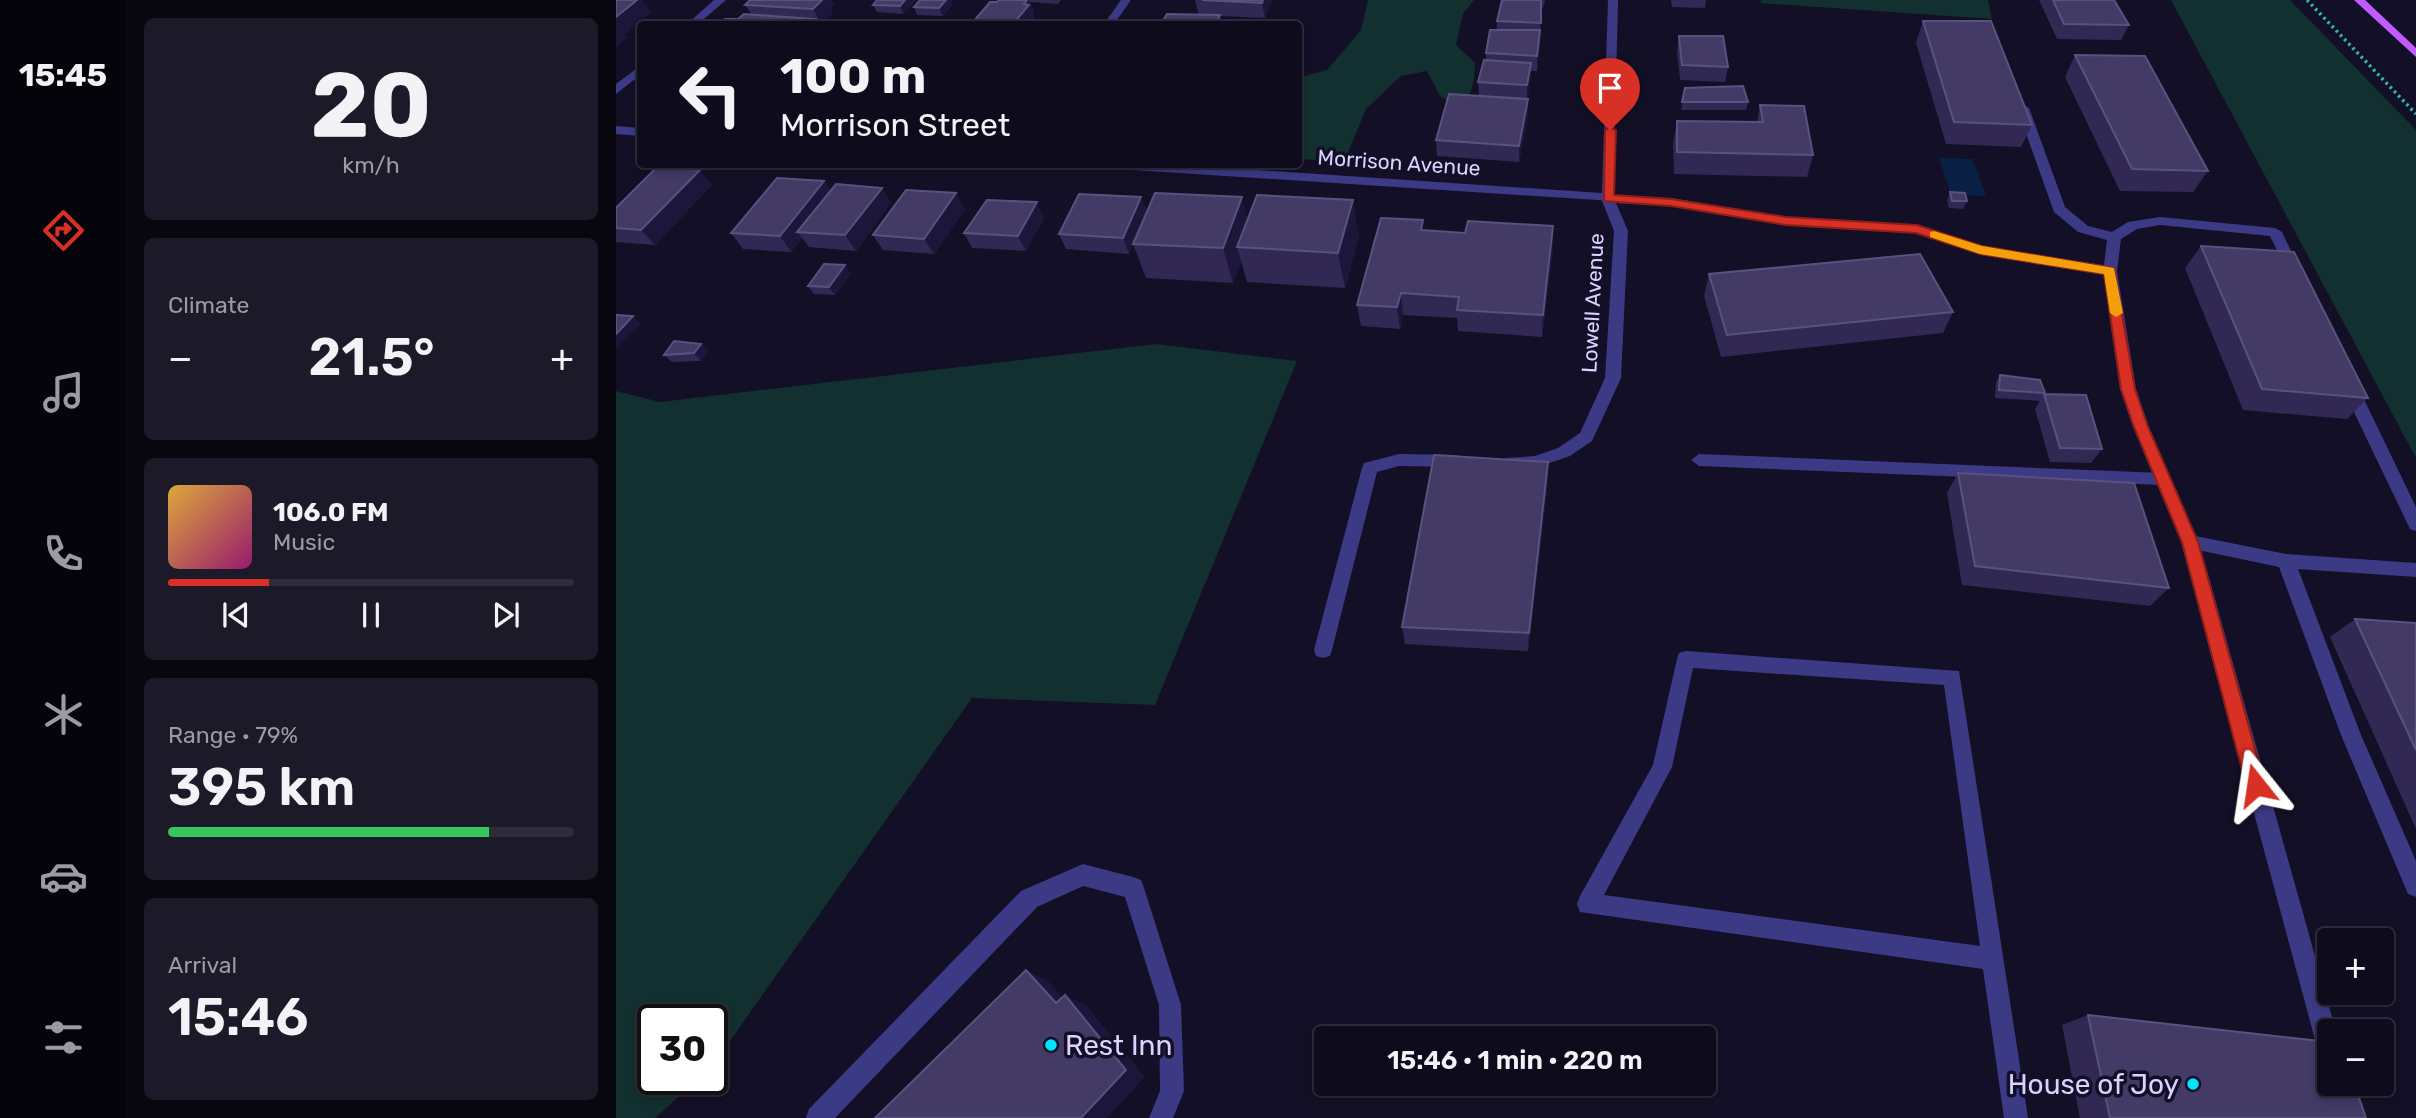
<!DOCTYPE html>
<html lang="en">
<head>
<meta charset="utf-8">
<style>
  body { margin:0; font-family:Rubik,sans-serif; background:#1c1929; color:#f1f3f6; height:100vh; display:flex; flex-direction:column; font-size:26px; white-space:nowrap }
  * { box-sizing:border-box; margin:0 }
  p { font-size:23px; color:#9b9ba3 }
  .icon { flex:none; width:38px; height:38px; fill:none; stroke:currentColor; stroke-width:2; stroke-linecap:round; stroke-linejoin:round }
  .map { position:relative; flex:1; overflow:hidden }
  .side { display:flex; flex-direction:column; gap:18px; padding:18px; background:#08060f; width:490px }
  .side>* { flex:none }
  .top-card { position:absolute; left:21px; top:21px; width:665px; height:147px; border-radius:7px; box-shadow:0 4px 10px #0003,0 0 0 2px #2e2b3b; background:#0e0b1c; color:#f1f3f6; overflow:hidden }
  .buttons { position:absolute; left:1701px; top:928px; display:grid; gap:14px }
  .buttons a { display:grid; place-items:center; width:77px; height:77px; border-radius:7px; background:#0e0b1c; box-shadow:0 4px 10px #0003,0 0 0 2px #2e2b3b; font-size:35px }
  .speed { position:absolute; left:21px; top:1004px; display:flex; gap:14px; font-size:35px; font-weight:700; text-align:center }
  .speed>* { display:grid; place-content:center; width:91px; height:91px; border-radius:50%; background:#0e0b1c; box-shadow:0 4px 10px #0003,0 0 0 2px #2e2b3b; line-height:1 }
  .speed .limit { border:4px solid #111; border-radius:10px; background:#fff; color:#111 }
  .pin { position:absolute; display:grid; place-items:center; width:60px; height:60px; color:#fff; margin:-72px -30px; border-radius:50% 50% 50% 0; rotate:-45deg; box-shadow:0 0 7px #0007 }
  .pin .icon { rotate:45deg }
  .me { position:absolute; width:77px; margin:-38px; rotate:345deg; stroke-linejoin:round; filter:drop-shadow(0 0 5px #0008) }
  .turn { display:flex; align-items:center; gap:24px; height:147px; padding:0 28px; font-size:32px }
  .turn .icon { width:91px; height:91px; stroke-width:2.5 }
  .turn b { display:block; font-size:49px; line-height:60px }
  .big { font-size:52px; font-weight:600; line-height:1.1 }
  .side .widget { flex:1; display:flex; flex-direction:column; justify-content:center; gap:10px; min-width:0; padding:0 24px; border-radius:10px; background:#1c1929 }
  .side .dial { align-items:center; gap:0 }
  .dial b { font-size:91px; line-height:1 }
  .song { display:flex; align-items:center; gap:21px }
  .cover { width:84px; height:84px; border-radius:10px; background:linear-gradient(135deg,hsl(40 70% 55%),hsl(320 70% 35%)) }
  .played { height:7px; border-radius:4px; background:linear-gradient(90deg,#d93025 25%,#2e2b3b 25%) }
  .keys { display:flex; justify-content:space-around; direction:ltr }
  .heat { display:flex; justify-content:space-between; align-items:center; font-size:38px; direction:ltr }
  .charge { height:10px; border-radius:5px; background:linear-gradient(90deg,#34c759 79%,#2e2b3b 0) }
  .trip { position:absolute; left:698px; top:1026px; width:402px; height:70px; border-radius:7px; background:#0e0b1c; box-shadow:0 4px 10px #0003,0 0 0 2px #2e2b3b; font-weight:600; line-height:70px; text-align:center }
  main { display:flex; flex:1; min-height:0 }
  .dock { display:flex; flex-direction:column; width:126px; justify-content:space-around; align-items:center; background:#06040b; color:#9b9ba3 }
  .dock .icon { width:49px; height:49px }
  .dock .active { color:#d93025 }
  .dock b { font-size:32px; color:#f1f3f6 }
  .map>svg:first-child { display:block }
  .green { fill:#12302f }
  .water { fill:#0a1f44 }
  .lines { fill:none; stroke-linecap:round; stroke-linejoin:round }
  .path { stroke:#2fb8b0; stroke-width:3.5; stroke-dasharray:2.5 3.5; stroke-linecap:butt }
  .lane { fill:#3d3a85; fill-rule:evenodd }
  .street { fill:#3d3a85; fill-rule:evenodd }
  .primary { fill:#c25bff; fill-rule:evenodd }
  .wall { fill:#312854 }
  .shaded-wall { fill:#1d163a }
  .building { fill:#433a66; stroke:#5a527e; stroke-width:2 }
  .route { fill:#d93025; stroke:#8d1f18; stroke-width:2 }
  .slow { fill:#f59e0b }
  .poi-dot { fill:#00e5ff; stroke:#130f26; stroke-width:2.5 }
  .labels { text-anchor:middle; stroke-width:7; stroke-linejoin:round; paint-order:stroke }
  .far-street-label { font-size:21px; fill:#d9d4ff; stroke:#130f26 }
  .near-poi-label { font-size:28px; fill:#d9d4ff; stroke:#130f26; text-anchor:start }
</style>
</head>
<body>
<main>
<nav class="dock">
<b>15:45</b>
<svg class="icon active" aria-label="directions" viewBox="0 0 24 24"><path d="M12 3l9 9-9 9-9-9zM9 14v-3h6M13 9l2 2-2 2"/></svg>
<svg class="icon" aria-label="music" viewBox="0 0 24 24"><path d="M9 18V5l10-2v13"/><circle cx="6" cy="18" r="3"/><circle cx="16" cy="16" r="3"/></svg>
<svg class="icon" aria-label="phone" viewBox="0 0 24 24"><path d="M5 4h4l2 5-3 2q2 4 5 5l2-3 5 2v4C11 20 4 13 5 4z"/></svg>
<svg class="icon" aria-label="climate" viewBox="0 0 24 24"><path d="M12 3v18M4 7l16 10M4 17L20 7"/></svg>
<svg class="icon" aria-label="car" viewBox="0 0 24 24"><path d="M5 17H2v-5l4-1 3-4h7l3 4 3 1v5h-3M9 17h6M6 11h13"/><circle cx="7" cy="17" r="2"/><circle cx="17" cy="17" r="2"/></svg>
<svg class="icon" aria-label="filters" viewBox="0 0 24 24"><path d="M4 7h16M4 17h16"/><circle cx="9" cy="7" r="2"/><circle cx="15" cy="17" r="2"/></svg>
</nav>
<section class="side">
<div class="widget dial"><b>20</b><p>km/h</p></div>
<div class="widget"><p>Climate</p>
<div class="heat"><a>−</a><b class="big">21.5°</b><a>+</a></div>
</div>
<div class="widget">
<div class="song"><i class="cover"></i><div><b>106.0 FM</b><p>Music</p></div></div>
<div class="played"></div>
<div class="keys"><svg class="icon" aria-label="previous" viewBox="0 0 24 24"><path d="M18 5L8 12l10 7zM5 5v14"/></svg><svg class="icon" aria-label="pause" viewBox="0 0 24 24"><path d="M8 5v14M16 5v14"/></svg><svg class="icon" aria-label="next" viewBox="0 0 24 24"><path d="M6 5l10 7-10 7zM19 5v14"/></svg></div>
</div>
<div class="widget"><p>Range · 79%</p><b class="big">395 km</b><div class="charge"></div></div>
<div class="widget"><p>Arrival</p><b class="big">15:46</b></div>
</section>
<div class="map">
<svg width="1800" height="1118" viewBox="0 0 1800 1118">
  <rect width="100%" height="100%" fill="#130f26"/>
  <path class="green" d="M752,0H858L847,14L840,45L859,63L858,81L852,99L835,102L824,96L811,71L785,76L750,109L728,162L683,159L682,78L711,70L745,30Z
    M1146,0H1372L1376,19L1144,3Z
    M1555,0H1674L1800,130V458Z
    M540,344L681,361L539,705L356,698L97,1065L96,1020H37V1080H81L39,1118H0V391L44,402Z"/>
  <path class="water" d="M1323,158L1357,159L1370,196L1335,195Z"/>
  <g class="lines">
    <path class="path" d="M1691,0L1800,114"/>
    <path class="lane" d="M1407,104L1413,108L1449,207L1472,226L1496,232L1512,222L1544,217L1659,228L1666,232L1685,272L1678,277L1673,275L1654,236L1544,225L1521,229L1505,239L1501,271L1494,276L1364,255L1300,233L1170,225L1055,206L1000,203L1012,231L1005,378L976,441L954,456L919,468L891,466L889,462L891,458L919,456L942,448L964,433L989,378L998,231L985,198L987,195L1055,198L1170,217L1301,225L1366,246L1488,265L1491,240L1462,232L1438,212L1401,108Z
      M1733,379L1741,385L1800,507V531L1794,529L1725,385Z
      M783,454L841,455L849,461L841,467L783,466L761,472L716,650L714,656L707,658L700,656L698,650L746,468L748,463Z
      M1083,454L1546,473L1552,474L1554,479L1552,484L1546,485L1083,466L1075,460Z
      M1574,535L1670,554L1800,563V577L1682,569L1745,735L1800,861V897L1792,894L1725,735L1663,567L1568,547L1565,542L1568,537Z
      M1070,651L1343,671L1412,1118H1388L1367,969L964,912L961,904L964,896L1037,765L1061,659L1063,653ZM1077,668L1328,685L1364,946L988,895L1056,767Z
      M467,864L517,877L525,880L528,888L565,1005L568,1091L557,1118H533L544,1091L543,1005L509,897L467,886L421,907L219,1118H190L193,1109L405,891Z"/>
    <path class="street" d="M98,0H110L82,24H71Z
      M505,0H515L498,24H488Z
      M992,0H1002L997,201L486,168L480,164H551L986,193Z
      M24,66V75L0,94V84Z
      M0,126L24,128V136L0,134Z
      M1494,266L1501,271L1520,389L1533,427L1583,542L1720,1031H1713V1059L1705,1055L1701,1047L1565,542L1517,427L1504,389L1487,271Z"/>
    <path class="primary" d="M1738,0H1749L1800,48V57Z"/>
  </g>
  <path class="wall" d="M134,0H215L218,4L214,8L217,13L206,24L122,19L136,15L129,5Z
    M261,0H300L287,14L261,12L257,5Z
    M304,0H335L337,4L327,16L301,15L298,7Z
    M383,0H445L442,4L414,2L418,13L417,15L419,20L415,24H360L358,21Z
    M579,0H656L649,18L604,16L606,24H545L583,15Z
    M886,0H929L927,8H925L924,46L921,71H915V78L911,99L912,115L903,162L821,156L820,140L863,96L862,82L870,60V53L881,30V21Z
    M1055,0H1090L1089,8L1056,7Z
    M1423,0H1498L1513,25L1505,40L1441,39Z
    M1307,21L1416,125L1405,147L1330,144L1300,43Z
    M1063,36L1112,67L1109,82L1064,80L1061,52Z
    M1459,55L1592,171L1577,192L1504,191L1449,77Z
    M1069,88L1132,102L1130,110H1065Z
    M1144,105L1197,155L1191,177L1058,174L1057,143L1061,121L1141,122Z
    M208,181L215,191L266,188L275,203L240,251L193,247L186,238L175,252L127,249L115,233Z
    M96,185L39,245L0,242V208Z
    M1334,192L1351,201L1347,209L1333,208L1331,200Z
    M525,197L531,212L632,220L743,235L729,288L631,282L625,261L617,283L530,278L517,244L513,254L450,249L443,234Z
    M349,209L318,254L267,250L257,235Z
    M428,218L410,251L356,248L348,233Z
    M937,226V248L926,337L842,331L841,318L787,315L784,329L745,326L741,305L808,230L849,233Z
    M1585,246L1752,398L1731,419L1627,410L1569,268Z
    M235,273L219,295L198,294L192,286Z
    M1093,274L1337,312L1327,333L1105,357L1088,296Z
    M85,344L92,351L85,361L56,362L48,355Z
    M1384,375L1429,393L1424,401L1379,398L1380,382Z
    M1428,394L1486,449L1475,463L1434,462L1419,409Z
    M932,462V482L912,651L789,644L786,627Z
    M1342,473L1553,588L1534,606L1346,585L1331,493Z
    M1739,619L1800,623V829L1714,637Z
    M1472,1015L1750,1118H1464L1446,1025Z"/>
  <path class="shaded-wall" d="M21,0H26L35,12L8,35L11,38L0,47V17Z
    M202,0H215L218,4L214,8L217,13L206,24L197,9Z
    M289,0H300L287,14L284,6Z
    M330,0H335L337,4L327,16L323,8Z
    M411,0H413L418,13L417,15L419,20L415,24H398Z
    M647,0H656L649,18L646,3Z
    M604,15L606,24H600Z
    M199,19L203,24H194Z
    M924,30V46L921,71V56Z
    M915,63V78L911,101V85Z
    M912,99V115L903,162V146Z
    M84,170L96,185L39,245L25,230Z
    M208,181L218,196L181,232L186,238L175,252L164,236Z
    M266,188L275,203L240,251L229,235Z
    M340,193L349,209L318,254L308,239Z
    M525,197L531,212L513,254L507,238Z
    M626,197L635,233L621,247L625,261L617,283L607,248Z
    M737,200L743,235L729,288L722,253Z
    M421,202L428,218L410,251L402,236Z
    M937,226V248L926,337L927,315Z
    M229,265L235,273L219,295L213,287Z
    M785,293L787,315L784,329L781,307Z
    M17,316L25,324L0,349V334Z
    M85,344L92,351L85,361L78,353Z
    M932,462V482L912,651L913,633Z
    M410,970L432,981L461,1012L440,1003Z
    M449,995L470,1005L529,1077L491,1118H465Z"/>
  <path class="building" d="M0,0H21L0,17Z
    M134,0H206L197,9L129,5Z
    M261,0H289L284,6L257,5Z
    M304,0H330L323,8L298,7Z
    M383,0H411L408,4L413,5L397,24L358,21L374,2H381Z
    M586,0H647L646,3Z
    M886,0H925V23L881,21Z
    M1437,0H1498L1513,25L1448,24Z
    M128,14L199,19L194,24H102L109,19H122Z
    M551,14L604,15L600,24H545Z
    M1307,21H1375L1416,125L1338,122Z
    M874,30H924L921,56L870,53Z
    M1063,36H1107L1112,67L1066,65Z
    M1459,55L1529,56L1592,171L1516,169Z
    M868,60L915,63L911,85L862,82Z
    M1127,86L1132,102H1066L1069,88Z
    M833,94L912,99L903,146L820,140Z
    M1144,105L1188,106L1197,155L1061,152V121L1147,122Z
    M42,166L84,170L25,230L0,228V208Z
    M161,178L208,181L164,236L115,233Z
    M220,184L266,188L229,235L181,232Z
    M290,190L340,193L308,239L257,235Z
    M1334,192L1349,193L1351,201H1336Z
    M539,193L626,197L607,248L517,244Z
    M463,194L525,197L507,238L443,234Z
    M641,195L737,200L722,253L621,247Z
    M371,200L421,202L402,236L348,233Z
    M765,218L807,220L805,230L849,233L852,221L937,226L927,315L841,310L843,297L785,293L781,307L741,305Z
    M1585,246L1678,252L1752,398L1646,389Z
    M1304,254L1337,312L1111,335L1093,274Z
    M208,264L229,265L213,287L192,286Z
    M0,315L17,316L0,334Z
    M58,341L85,344L78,353L48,355Z
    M1384,375L1424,380L1429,393L1383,390Z
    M1428,394L1470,395L1486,449L1444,448Z
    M818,455L932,462L913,633L786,627Z
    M1342,473L1518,483L1553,588L1359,566Z
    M1739,619L1800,623V750Z
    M410,970L440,1003L449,995L510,1070L465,1118H259Z
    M1472,1015L1713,1042V1083H1738L1750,1118H1494Z"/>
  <path class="route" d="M994,127L1000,130L998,195L1055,199L1170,217L1301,225L1366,246L1498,268L1519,389L1532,427L1582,542L1649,785L1646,791L1640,794L1633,791L1630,785L1566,542L1518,427L1505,389L1488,274L1364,254L1300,233L1170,225L1055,206L988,201L989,130Z"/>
  <path class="slow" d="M1318,231L1366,246L1498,268L1507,313L1500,317L1494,313L1488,274L1364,254L1314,237V232Z"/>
  <g class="poi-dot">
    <circle cx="435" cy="1045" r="7"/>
    <circle cx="1577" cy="1084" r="7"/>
  </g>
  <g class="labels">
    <g class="far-street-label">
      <text transform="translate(783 163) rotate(4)" y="7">Morrison Avenue</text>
      <text transform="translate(977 303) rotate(-87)" y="7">Lowell Avenue</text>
    </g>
    <g class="near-poi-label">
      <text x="449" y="1055">Rest Inn</text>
      <text x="1563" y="1094" text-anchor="end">House of Joy</text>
    </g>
  </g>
</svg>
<div class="buttons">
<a>+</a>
<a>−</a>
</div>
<div class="speed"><div class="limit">30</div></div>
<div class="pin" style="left:994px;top:130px;background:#d93025"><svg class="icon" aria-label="arrive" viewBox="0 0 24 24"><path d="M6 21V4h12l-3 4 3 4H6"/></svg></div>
<svg class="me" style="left:1640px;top:785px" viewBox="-20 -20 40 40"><path d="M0-17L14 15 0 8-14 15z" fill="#d93025" stroke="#fff" stroke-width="4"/></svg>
<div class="trip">15:46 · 1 min · 220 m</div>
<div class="top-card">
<div class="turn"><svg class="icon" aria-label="left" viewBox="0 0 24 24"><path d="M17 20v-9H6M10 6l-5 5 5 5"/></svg><div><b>100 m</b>Morrison Street</div></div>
</div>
</div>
</main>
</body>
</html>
